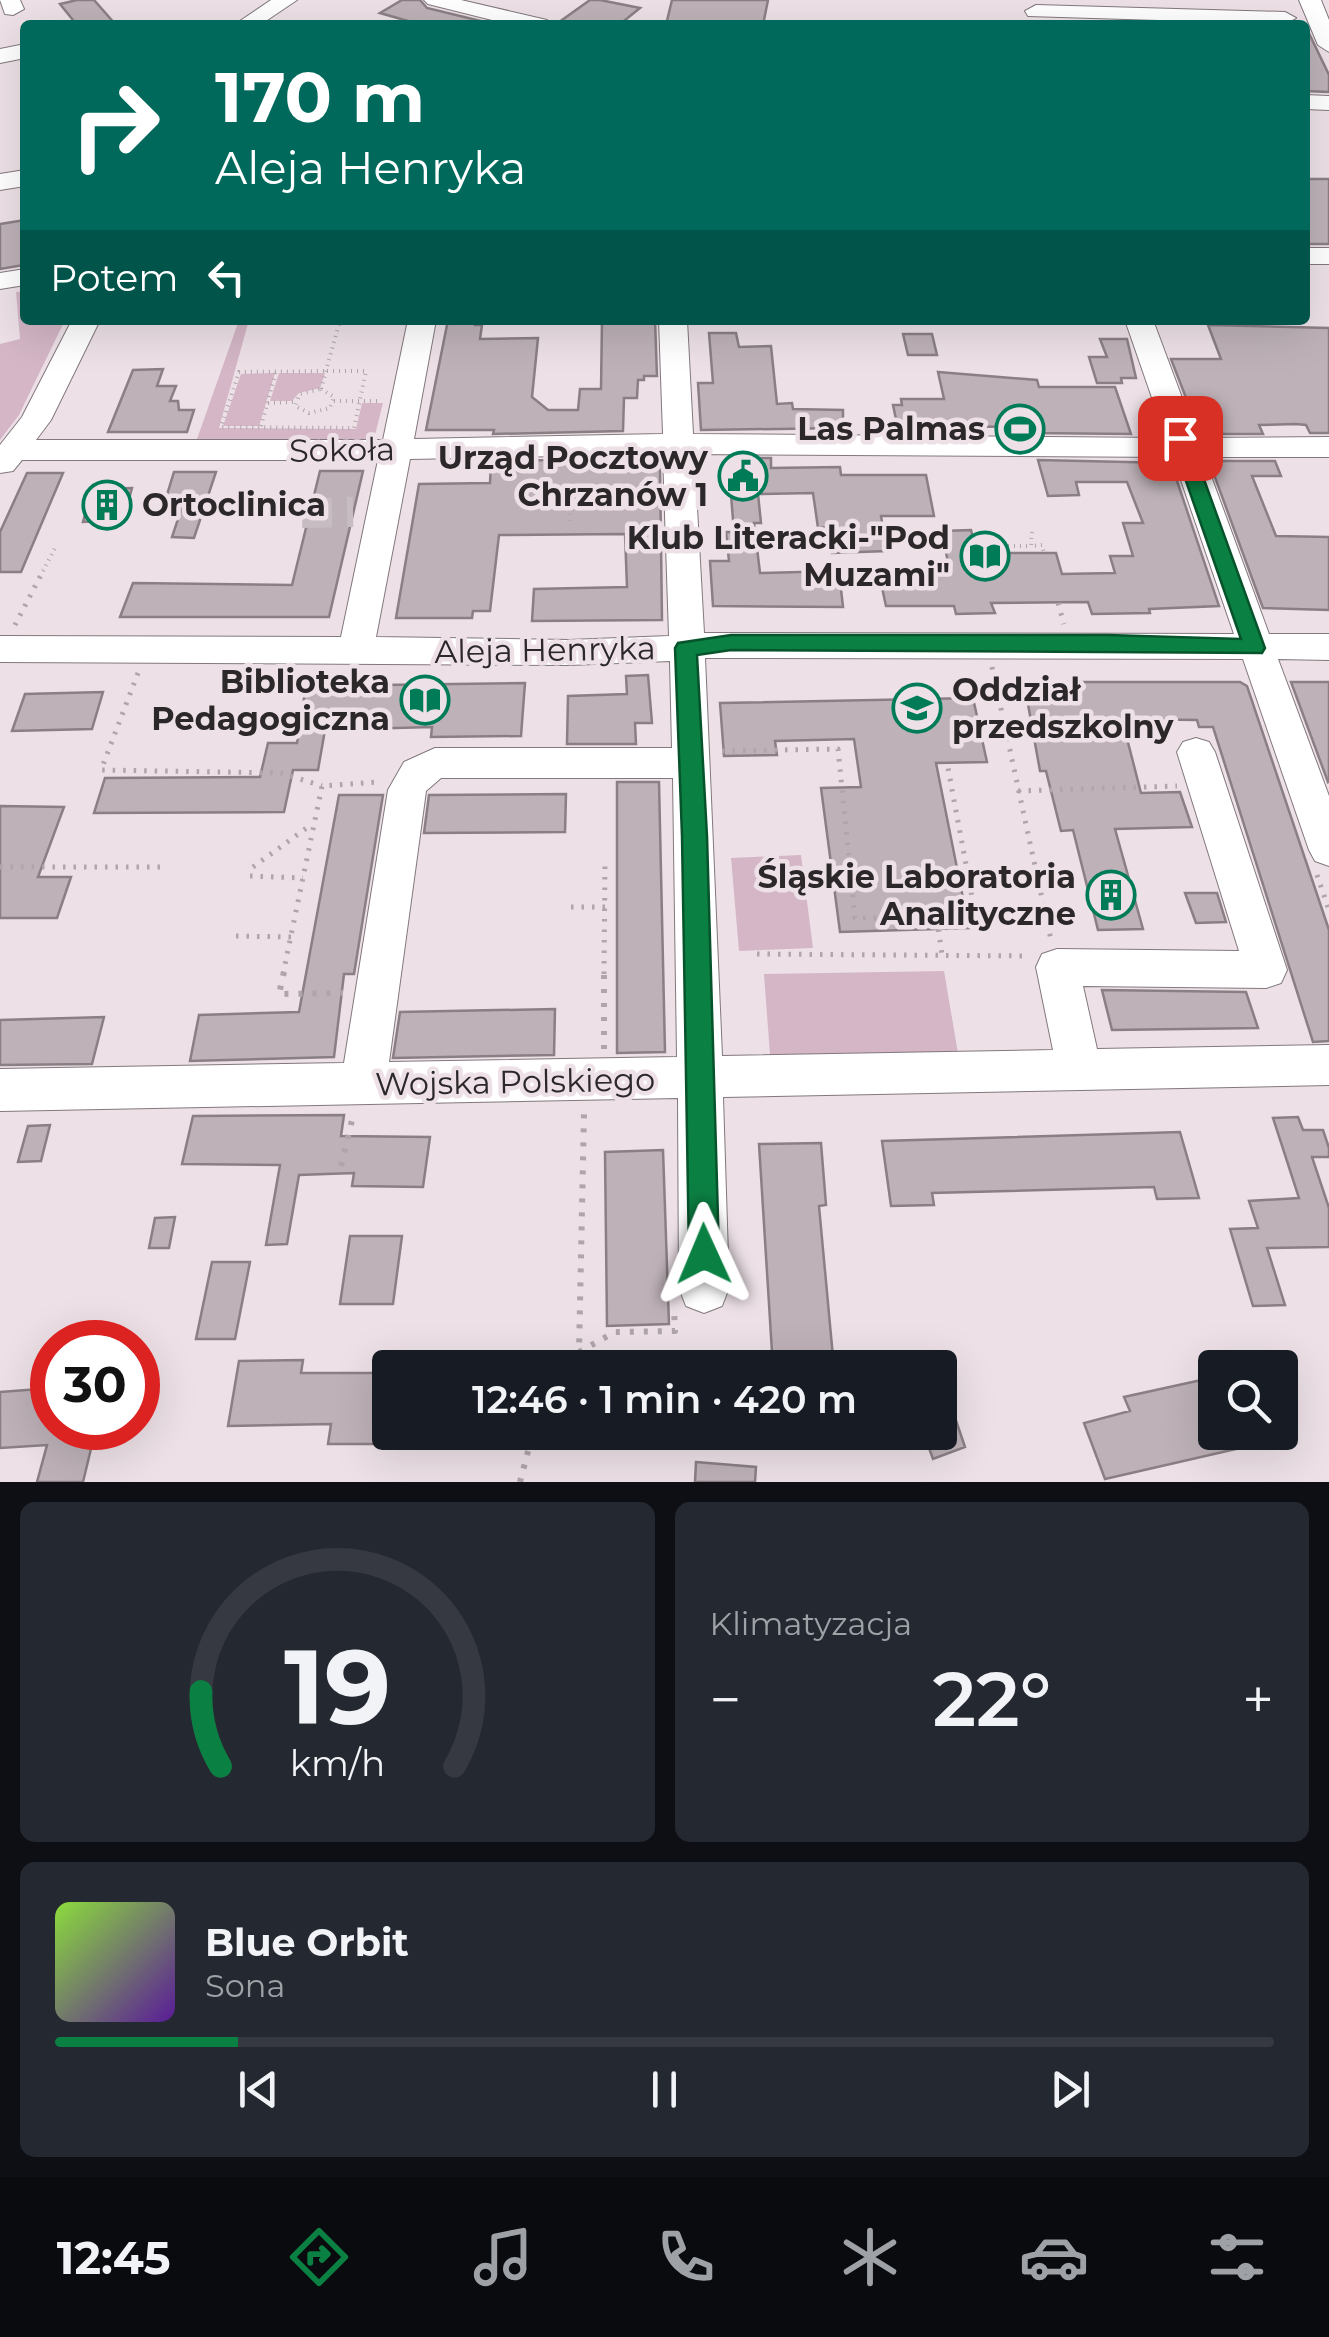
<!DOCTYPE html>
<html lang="pl">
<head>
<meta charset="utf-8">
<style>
  body { margin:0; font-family:Montserrat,sans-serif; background:#242831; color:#f1f3f6; height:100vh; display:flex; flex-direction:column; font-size:38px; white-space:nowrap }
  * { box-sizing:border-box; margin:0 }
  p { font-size:32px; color:#9ea1a6 }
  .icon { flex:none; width:55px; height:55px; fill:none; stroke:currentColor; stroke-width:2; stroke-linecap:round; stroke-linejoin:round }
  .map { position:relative; height:1482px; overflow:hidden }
  .drawer { display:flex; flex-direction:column; gap:20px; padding:20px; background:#0d0f14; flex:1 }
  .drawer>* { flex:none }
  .top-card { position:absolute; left:20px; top:20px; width:1290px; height:305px; border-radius:10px; box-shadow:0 10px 40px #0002; background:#00695c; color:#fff; overflow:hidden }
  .controls { position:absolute; left:1198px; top:1350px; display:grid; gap:20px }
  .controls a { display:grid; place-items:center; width:100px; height:100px; border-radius:10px; background:#171b24; box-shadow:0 10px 40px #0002; font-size:50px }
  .speed { position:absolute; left:30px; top:1320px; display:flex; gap:20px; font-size:50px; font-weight:700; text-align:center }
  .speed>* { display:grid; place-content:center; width:130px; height:130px; border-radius:50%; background:#171b24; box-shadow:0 10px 40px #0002; line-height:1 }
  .speed .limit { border:15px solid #d22; background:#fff; color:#111 }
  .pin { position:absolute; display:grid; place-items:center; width:85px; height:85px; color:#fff; margin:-42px; border-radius:20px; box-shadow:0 5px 15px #0006 }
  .me { position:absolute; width:110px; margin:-55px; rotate:359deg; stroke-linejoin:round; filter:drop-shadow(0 0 8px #0008) }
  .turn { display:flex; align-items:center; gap:35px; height:210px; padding:0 30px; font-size:45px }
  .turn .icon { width:130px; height:130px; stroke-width:2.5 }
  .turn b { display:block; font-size:70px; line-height:85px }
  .then { display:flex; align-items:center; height:95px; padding:0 30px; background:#0003; gap:20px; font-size:38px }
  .big { font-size:75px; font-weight:600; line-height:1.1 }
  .drawer .tile { flex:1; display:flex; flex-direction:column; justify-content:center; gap:15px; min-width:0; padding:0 35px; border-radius:15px; background:#242831 }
  .drawer .dial { align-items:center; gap:0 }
  .dial svg { height:260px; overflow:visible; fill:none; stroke:#363941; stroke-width:7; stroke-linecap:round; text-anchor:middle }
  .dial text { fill:#f1f3f6; stroke:none }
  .song { display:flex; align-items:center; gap:30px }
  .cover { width:120px; height:120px; border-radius:15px; background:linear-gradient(135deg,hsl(90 70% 55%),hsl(270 70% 35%)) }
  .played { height:10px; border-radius:5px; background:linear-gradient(90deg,#0b8043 15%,#363941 15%) }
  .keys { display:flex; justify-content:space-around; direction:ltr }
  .heat { display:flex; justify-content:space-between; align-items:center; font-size:55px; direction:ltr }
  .drawer .tiles { flex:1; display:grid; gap:20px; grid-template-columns:1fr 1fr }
  .tile:last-child { grid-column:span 2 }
  .trip { position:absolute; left:372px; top:1350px; width:585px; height:100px; border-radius:10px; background:#171b24; box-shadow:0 10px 40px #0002; font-weight:600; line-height:100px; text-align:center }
  .tabs { display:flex; height:160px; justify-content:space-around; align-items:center; background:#090b0e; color:#9ea1a6 }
  .tabs .icon { width:70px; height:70px }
  .tabs .selected { color:#0b8043 }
  .tabs b { font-size:45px; color:#f1f3f6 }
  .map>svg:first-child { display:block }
  .green { fill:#d4b6c6 }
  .building { fill:#beb2b8; stroke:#8a7f85; stroke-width:2.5 }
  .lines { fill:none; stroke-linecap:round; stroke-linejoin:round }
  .minor-tunnel { stroke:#c6bcc1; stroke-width:30; stroke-dasharray:30 15; stroke-linecap:butt }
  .minor-casing { stroke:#82787d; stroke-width:2 }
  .path-far2 { stroke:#afa5aa; stroke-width:4; stroke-dasharray:1 5; stroke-linecap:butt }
  .path-far1 { stroke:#afa5aa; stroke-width:5; stroke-dasharray:2.5 8; stroke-linecap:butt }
  .path { stroke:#afa5aa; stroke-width:6; stroke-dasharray:4 10; stroke-linecap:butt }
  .minor { fill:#fff; fill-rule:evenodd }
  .route { fill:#0b8043; stroke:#07532c; stroke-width:2.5 }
  .labels { text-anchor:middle; stroke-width:9; stroke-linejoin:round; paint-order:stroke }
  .poi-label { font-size:32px; font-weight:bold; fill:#2c282a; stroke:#ede1e7; text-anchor:end }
  .street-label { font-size:32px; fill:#2c282a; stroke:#ede1e7 }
</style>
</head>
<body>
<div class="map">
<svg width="1329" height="1482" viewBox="0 0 1329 1482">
  <rect width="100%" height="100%" fill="#ede1e7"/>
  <path class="green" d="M25,291V320H65L19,415L0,440V344L20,339L16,292Z
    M239,320H249L219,428L356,429L362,403H383L375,435L368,440L197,439Z
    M275,373L259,426H223L241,374Z
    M279,373H325L320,388L299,393L292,401H270Z
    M801,855L813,948L739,951L731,858Z
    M944,971L960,1065L771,1068L764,974Z"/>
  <path class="building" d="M77,0H94L116,25H77L60,4Z
    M402,0H420L427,8L489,23L422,25L380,13Z
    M590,0H600L640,8L619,25H555Z
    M672,0H768L763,25H666Z
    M1305,25L1329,75V92L1305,91Z
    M1305,179H1329V244H1305Z
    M25,220L24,265L0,269V224Z
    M448,320H475V325H482L480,339L538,338L532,397L548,410H578L580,389H601L602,320H655L657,376H644V380H638L637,398H624L623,431L493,434L494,430H426Z
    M1208,325L1329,328V433H1310L1306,425L1296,424L1259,425L1263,434H1200L1171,359H1221Z
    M709,333H736L739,347L771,346L777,404L792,403L793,409L843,410V428L701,430L698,383H713Z
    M903,334H932L937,355H908Z
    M1100,339H1127L1136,378H1121L1122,383H1097L1089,357H1107Z
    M163,369L157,386H176L170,401H178L179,410H194L187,432H108L133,370Z
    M938,372L1037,380L1039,387H1115L1131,434L1030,433L1023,426L898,429L893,405H902L901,399H944Z
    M728,458H771V468L840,467L841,475H926L934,516H881L887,551L832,553L827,527L818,528L813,493L758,494L761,523H754L760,573L839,571L843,607L713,606L710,561H729L726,532H734Z
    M622,459L621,465L660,467L662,620L532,621L534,589L627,587L625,534L499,535L490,611H473L472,618H396L419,484L490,483L491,461Z
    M1038,460L1171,463L1219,606L1149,609L1150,613L1092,614L1088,602L991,603L995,613L956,614L954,606H886L878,569L949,568L942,531L971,530L977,553H1056L1062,574L1115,573L1110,556H1133L1123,523H1143L1127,482H1076L1079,495L1048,496Z
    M1209,461H1275L1281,476H1252L1276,536L1329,537V610L1263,608Z
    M320,471H363L329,617H120L133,583L292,585Z
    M174,472H216L194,538L172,537L185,498H166Z
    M27,473H63L21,572H0V532Z
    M132,488L123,520L83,522L92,489Z
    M648,675L652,723H635L636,744H567L568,696L627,694L626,676Z
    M1024,682H1240L1247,686L1329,930V1041L1313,1042L1213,727H1199L1197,720L1122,719L1141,793L1180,792L1192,827L1115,829L1143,929L1098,930L1073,830L1061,831L1046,771H1040Z
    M1291,682H1329V781L1328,782Z
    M525,683L521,736L431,737L432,727L325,730L318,770H293L284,812L94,813L105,778L260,777L268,743H297L306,686Z
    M103,692L92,729L12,731L25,694Z
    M973,698L987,762L936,763L969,928L840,932L821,788L861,787L854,739L775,741L777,755L724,756L720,703Z
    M617,782H659L665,1052L617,1053Z
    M566,794L565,832L424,833L429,795Z
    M339,795H383L354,974H344L334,1057L190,1061L199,1015L299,1012Z
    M0,806L64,807L38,877H71L57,918H0Z
    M1185,893H1217L1226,922L1196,923Z
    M1102,990L1246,992L1258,1028L1112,1030Z
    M555,1009L554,1055L393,1058L400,1012Z
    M104,1017L92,1064L0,1065V1020Z
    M344,1115L341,1136L430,1137L423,1187L352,1186L354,1173L299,1175L287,1244L266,1245L280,1165L182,1164L193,1116Z
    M1298,1117L1303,1130H1323L1329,1148V1157H1312L1329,1208V1247L1267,1248L1285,1305L1253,1306L1230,1229L1258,1228L1249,1201L1299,1198L1273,1118Z
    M50,1125L41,1161L18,1162L28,1126Z
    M1180,1132L1199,1198L1157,1199L1154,1187L932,1193L934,1205L891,1206L882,1141Z
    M821,1143L826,1205L819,1206L834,1368H773L759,1144Z
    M663,1150L669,1324L607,1326L605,1152Z
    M175,1217L169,1248H149L155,1218Z
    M350,1236H402L393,1304H340Z
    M212,1262H250L235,1339H196Z
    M303,1360L301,1373H390L383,1444H328L331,1424L228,1426L239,1361Z
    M1215,1377V1432H1270L1271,1441L1105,1479L1084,1423L1130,1411L1124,1397Z
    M940,1385H944L965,1447L933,1459L923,1432H940Z
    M52,1388V1428H96L83,1482H37L47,1445L0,1448V1392Z
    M696,1462L756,1467L755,1482H695Z"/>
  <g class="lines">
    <path class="minor-tunnel" d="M302,513L353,512"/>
    <g class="minor-casing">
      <path id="minor" d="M0,0H20L24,9L13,15L5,14Z
        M271,0H297L260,25H234Z
        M424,0H461L547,20L550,25H512L428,4Z
        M1299,0H1321L1329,20V52L1318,45Z
        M1036,5L1285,12L1296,18L1285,24L1028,16L1025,11Z
        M25,44V58L0,63V49Z
        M1305,95L1329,96V110L1305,109Z
        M25,170V186L0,190V174Z
        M1305,248H1329V264H1305Z
        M25,269V285L0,289V273Z
        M72,320H100L51,420L36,440H383L408,320H436L414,439L663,434L659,320H687L693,434L1166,438L1125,320H1153L1197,438L1329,437V457H1204L1269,634H1329V660L1278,659L1329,796V866L1315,861L1309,850L1243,659L705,658L722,1056L1053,1050L1036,967L1042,954L1057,949L1239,951L1177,752L1183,742L1196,738L1209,742L1215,752L1287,970L1281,983L1266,988L1083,986L1097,1049L1329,1045V1085L723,1097L729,1288L722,1306L704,1313L686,1306L679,1288L678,1098L0,1111V1069L344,1063L388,790L404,762L435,748H672L670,661L569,665L0,662V636L341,637L378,460H22L13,471L0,473V445L22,417ZM663,454L669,636L569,640L376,637L410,459ZM694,454L1173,457L1234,634L704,633ZM441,778H673L677,1057L389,1062L426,791Z"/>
    </g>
    <path class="path-far2" d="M327,371H366L354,428L221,427L239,372Z
      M321,389L334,397L330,408L309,413L295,406L300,394Z
      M321,389L340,320
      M334,401H381
      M268,403L294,402
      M261,426L276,371
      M609,506L636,488
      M569,521L570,507
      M1032,532L1031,546L1042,545L1044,553
      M990,546H1031
      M43,571L55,548"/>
    <path class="path-far1" d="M1058,603L1064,624
      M15,625L44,569
      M992,667L1051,940
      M138,673L101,770L281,773L322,786
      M722,751L838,749L855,918H976L948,768
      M1018,791L1177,786
      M0,867H160
      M253,867L312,824
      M1317,875L1329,910
      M250,876L303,878
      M571,907H605
      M937,919L942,955
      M236,936L291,937
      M757,954L1029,956
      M283,974L322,786L379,782
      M604,974L605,862"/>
    <path class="path" d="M284,972L279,994L343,993
      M604,1049V972
      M341,1166L353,1116
      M579,1352L615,1332L675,1331L674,1308
      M570,1368L579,1352L584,1113
      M520,1482L533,1432"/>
    <use href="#minor" class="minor"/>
  </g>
  <path class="route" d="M1180,432L1189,438L1265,648L1262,653L731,650L697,655L707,836L719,1254L714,1264L704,1268L693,1264L689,1254L682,836L675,648L678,643L731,635H1108L1241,639L1171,438Z"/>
  <defs>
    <g id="stadium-ring" transform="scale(2.5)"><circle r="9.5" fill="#ede1e7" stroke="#007b58" stroke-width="1.5"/><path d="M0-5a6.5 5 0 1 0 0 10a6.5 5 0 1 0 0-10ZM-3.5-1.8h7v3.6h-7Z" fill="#007b58"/></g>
    <g id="civic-ring" transform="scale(2.5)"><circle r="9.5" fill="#ede1e7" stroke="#007b58" stroke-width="1.5"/><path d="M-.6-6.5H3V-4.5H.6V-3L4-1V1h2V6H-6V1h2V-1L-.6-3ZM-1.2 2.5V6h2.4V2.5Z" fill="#007b58"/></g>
    <g id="building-ring" transform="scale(2.5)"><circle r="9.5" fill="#ede1e7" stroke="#007b58" stroke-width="1.5"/><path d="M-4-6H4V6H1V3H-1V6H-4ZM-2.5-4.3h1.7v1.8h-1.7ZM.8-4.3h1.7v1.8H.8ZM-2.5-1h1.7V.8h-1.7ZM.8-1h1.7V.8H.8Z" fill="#007b58"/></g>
    <g id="library-ring" transform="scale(2.5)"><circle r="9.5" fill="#ede1e7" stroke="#007b58" stroke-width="1.5"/><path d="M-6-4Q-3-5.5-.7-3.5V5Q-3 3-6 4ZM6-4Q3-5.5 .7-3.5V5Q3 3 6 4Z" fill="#007b58"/></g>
    <g id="school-ring" transform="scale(2.5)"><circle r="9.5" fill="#ede1e7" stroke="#007b58" stroke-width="1.5"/><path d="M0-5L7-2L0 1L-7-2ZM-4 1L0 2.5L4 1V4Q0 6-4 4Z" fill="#007b58"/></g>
  </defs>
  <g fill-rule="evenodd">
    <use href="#stadium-ring" x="1020" y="429"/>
    <use href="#civic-ring" x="743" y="476"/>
    <use href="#building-ring" x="107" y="505"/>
    <use href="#library-ring" x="985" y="556"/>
    <use href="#library-ring" x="425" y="700"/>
    <use href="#school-ring" x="917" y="708"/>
    <use href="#building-ring" x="1111" y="895"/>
  </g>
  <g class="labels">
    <g class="poi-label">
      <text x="985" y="440">Las Palmas</text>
      <text x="708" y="469">Urząd Pocztowy<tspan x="708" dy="37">Chrzanów 1</tspan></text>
      <text x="142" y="516" text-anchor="start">Ortoclinica</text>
      <text x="950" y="549">Klub Literacki-"Pod<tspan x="950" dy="37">Muzami"</tspan></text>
      <text x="390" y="693">Biblioteka<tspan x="390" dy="37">Pedagogiczna</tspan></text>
      <text x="952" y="701" text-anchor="start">Oddział<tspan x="952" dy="37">przedszkolny</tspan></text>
      <text x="1076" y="888">Śląskie Laboratoria<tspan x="1076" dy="37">Analityczne</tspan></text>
    </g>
    <g class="street-label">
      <text transform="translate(342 450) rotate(-1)" y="11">Sokoła</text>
      <text transform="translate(545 650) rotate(-1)" y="11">Aleja Henryka</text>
      <text transform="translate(515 1082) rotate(-1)" y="11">Wojska Polskiego</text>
    </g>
  </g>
</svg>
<div class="controls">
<a><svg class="icon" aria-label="search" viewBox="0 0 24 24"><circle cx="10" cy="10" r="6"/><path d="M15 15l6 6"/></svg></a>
</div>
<div class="speed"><div class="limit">30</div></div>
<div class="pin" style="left:1180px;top:438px;background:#d93025"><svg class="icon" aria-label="arrive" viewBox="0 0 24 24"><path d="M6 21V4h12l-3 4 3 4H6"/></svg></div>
<svg class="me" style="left:704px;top:1254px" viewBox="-20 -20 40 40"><path d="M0-17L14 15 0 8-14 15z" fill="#0b8043" stroke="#fff" stroke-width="4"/></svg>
<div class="trip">12:46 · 1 min · 420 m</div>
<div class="top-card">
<div class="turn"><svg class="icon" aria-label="right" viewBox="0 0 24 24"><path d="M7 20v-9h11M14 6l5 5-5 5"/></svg><div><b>170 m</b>Aleja Henryka</div></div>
<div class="then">Potem<svg class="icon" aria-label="left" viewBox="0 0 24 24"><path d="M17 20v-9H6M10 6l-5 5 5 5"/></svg></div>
</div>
</div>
<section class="drawer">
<div class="tiles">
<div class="tile dial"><svg viewBox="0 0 100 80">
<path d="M14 69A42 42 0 1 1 86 69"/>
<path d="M14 69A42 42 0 0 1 8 46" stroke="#0b8043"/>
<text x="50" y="56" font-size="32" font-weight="700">19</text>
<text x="50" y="72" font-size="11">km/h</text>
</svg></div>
<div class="tile"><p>Klimatyzacja</p>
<div class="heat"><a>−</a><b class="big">22°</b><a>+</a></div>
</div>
<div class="tile">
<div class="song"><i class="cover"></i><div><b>Blue Orbit</b><p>Sona</p></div></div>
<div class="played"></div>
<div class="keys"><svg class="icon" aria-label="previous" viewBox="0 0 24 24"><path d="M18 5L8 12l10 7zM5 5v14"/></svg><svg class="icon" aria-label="pause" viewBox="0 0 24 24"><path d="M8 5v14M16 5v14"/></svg><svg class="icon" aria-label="next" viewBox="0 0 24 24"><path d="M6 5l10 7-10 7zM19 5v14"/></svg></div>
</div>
</div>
</section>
<nav class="tabs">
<b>12:45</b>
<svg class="icon selected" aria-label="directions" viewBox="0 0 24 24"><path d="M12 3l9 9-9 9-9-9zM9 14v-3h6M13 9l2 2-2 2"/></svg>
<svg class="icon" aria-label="music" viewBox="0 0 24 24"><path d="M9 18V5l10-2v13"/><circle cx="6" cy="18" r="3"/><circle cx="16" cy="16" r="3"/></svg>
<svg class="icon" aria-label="phone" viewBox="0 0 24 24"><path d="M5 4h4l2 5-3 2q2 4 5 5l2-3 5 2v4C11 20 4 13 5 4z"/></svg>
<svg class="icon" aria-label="climate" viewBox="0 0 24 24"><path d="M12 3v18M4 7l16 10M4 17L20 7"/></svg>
<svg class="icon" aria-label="car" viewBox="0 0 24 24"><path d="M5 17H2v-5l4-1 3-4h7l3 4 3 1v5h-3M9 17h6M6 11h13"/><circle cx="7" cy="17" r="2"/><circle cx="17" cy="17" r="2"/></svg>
<svg class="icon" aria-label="filters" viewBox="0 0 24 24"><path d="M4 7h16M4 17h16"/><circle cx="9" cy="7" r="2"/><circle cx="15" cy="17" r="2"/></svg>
</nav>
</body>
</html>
